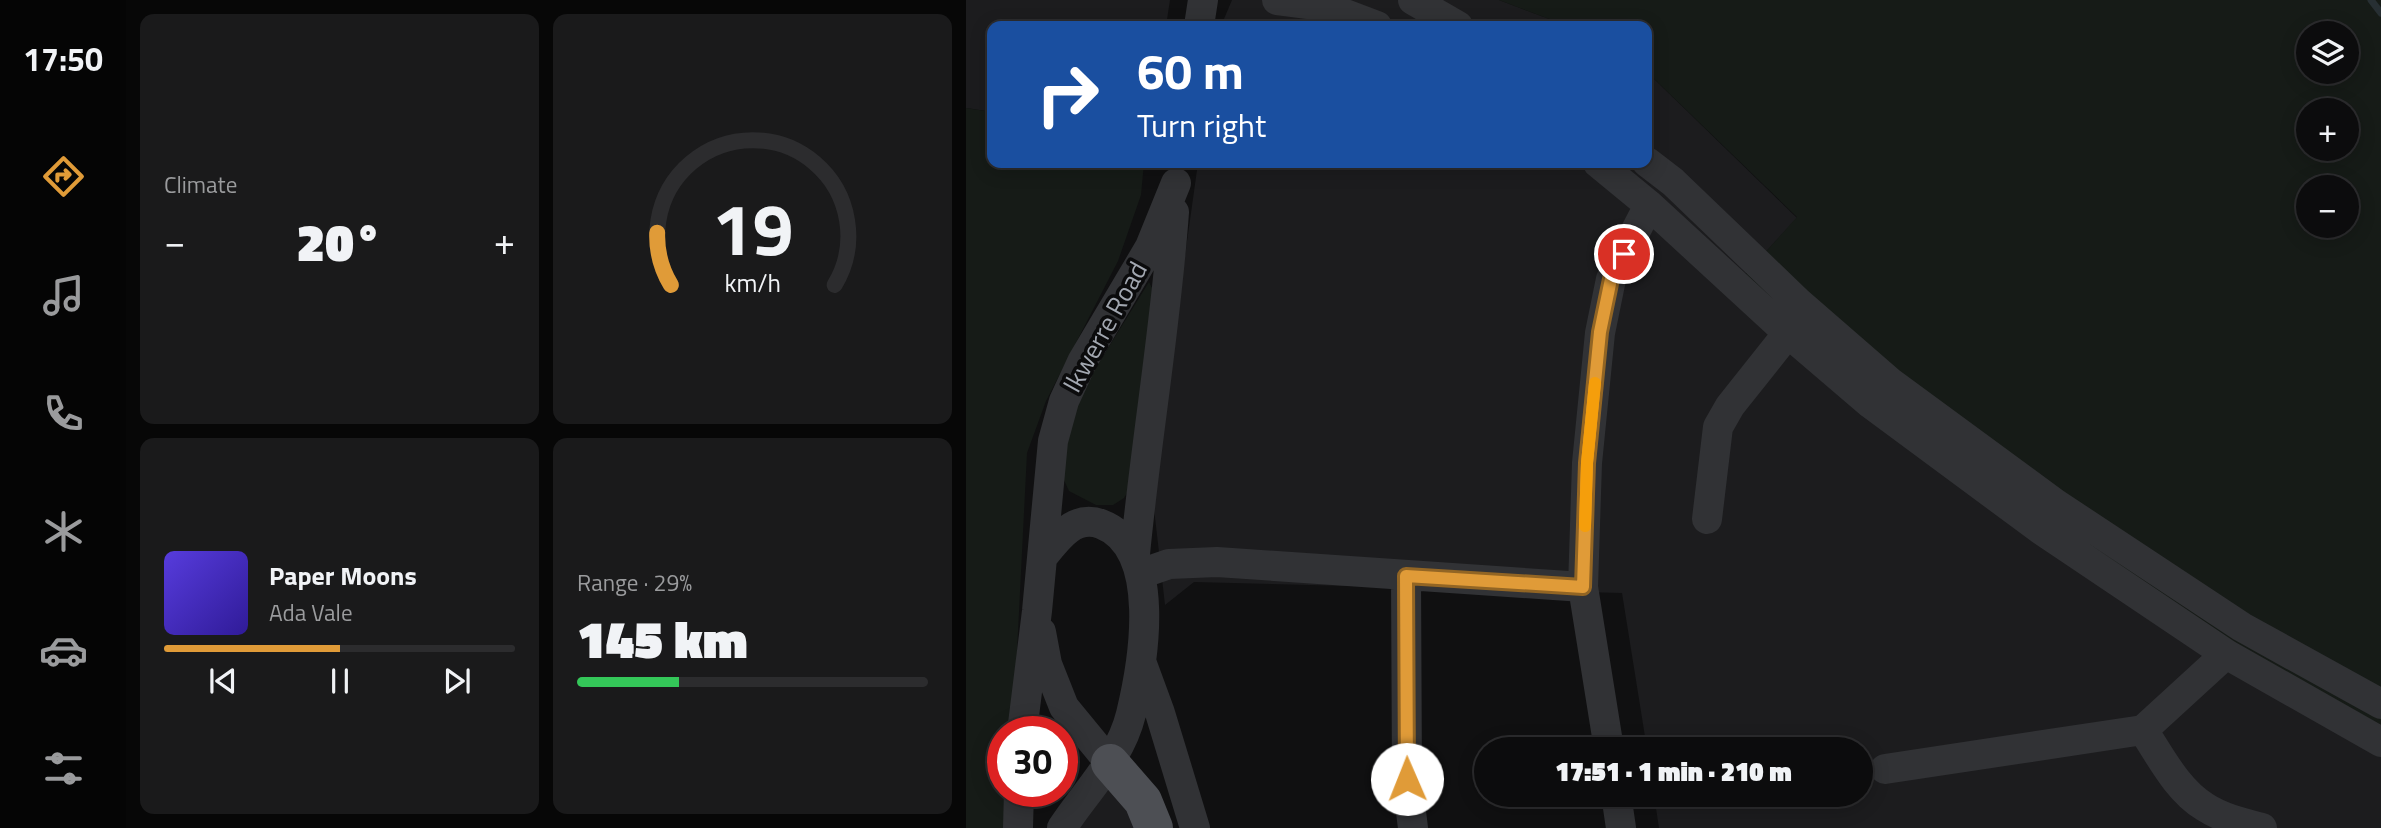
<!DOCTYPE html>
<html lang="en">
<head>
<meta charset="utf-8">
<style>
  body { margin:0; font-family:"Titillium Web",sans-serif; background:#1a1a1b; color:#f1f3f6; height:100vh; display:flex; flex-direction:column; font-size:26px; white-space:nowrap }
  * { box-sizing:border-box; margin:0 }
  p { font-size:23px; color:#9a9b9d }
  .icon { flex:none; width:38px; height:38px; fill:none; stroke:currentColor; stroke-width:2; stroke-linecap:round; stroke-linejoin:round }
  .map { position:relative; flex:1; overflow:hidden }
  .side { display:flex; flex-direction:column; gap:14px; padding:14px; background:#070707; width:840px }
  .side>* { flex:none }
  .top-card { position:absolute; left:21px; top:21px; width:665px; height:147px; border-radius:14px; box-shadow:0 4px 18px #0003,0 0 0 2px #2c2c2e; background:#1a4fa0; color:#fff; overflow:hidden }
  .tools { position:absolute; left:1330px; top:21px; display:grid; gap:14px }
  .tools a { display:grid; place-items:center; width:63px; height:63px; border-radius:50%; background:#0c0c0d; box-shadow:0 4px 18px #0003,0 0 0 2px #2c2c2e; font-size:35px }
  .speed { position:absolute; left:21px; top:716px; display:flex; gap:14px; font-size:35px; font-weight:700; text-align:center }
  .speed>* { display:grid; place-content:center; width:91px; height:91px; border-radius:50%; background:#0c0c0d; box-shadow:0 4px 18px #0003,0 0 0 2px #2c2c2e; line-height:1 }
  .speed .limit { border:10px solid #d22; background:#fff; color:#111 }
  .pin { position:absolute; display:grid; place-items:center; width:60px; height:60px; color:#fff; margin:-30px; border:4px solid #fff; border-radius:50%; box-shadow:0 2px 7px #0007 }
  .me { position:absolute; width:77px; margin:-38px; rotate:359deg; stroke-linejoin:round; filter:drop-shadow(0 0 5px #0008) }
  .turn { display:flex; align-items:center; gap:24px; height:147px; padding:0 35px; font-size:32px }
  .turn .icon { width:91px; height:91px; stroke-width:2.5 }
  .turn b { display:block; font-size:49px; line-height:60px }
  .big { font-size:52px; font-weight:800; line-height:1.1 }
  .side .widget { flex:1; display:flex; flex-direction:column; justify-content:center; gap:10px; min-width:0; padding:0 24px; border-radius:14px; background:#1a1a1b }
  .side .dial { align-items:center; gap:0 }
  .dial svg { height:182px; overflow:visible; fill:none; stroke:#2c2c2e; stroke-width:7; stroke-linecap:round; text-anchor:middle }
  .dial text { fill:#f1f3f6; stroke:none }
  .song { display:flex; align-items:center; gap:21px }
  .cover { width:84px; height:84px; border-radius:10px; background:linear-gradient(135deg,hsl(250 70% 55%),hsl(250 70% 35%)) }
  .played { height:7px; border-radius:4px; background:linear-gradient(90deg,#e09b38 50%,#2c2c2e 50%) }
  .keys { display:flex; justify-content:space-around; direction:ltr }
  .heat { display:flex; justify-content:space-between; align-items:center; font-size:38px; direction:ltr }
  .charge { height:10px; border-radius:5px; background:linear-gradient(90deg,#34c759 29%,#2c2c2e 0) }
  .side .tiles { flex:1; display:grid; gap:14px; grid-template-columns:repeat(2,1fr) }
  .trip { position:absolute; left:508px; top:737px; width:399px; height:70px; border-radius:35px; background:#0c0c0d; box-shadow:0 4px 18px #0003,0 0 0 2px #2c2c2e; font-weight:800; line-height:70px; text-align:center }
  main { display:flex; flex:1; min-height:0 }
  .tabs { display:flex; flex-direction:column; width:126px; justify-content:space-around; align-items:center; background:#050505; color:#9a9b9d }
  .tabs .icon { width:49px; height:49px }
  .tabs .selected { color:#e09b38 }
  .tabs b { font-size:32px; color:#f1f3f6 }
  .map>svg:first-child { display:block }
  .built { fill:#1c1c1e }
  .green { fill:#161b17; fill-rule:evenodd }
  .lines { fill:none; stroke-linecap:round; stroke-linejoin:round }
  .stream { stroke:#272f33; stroke-width:7 }
  .minor { stroke:#313235; stroke-width:30 }
  .major { stroke:#4d4f54; stroke-width:38 }
  .route-casing { stroke:#926524; stroke-width:18 }
  .route { stroke:#e09b38; stroke-width:12 }
  .slow { stroke:#f59e0b; stroke-width:12 }
  .labels { text-anchor:middle; stroke-width:7; stroke-linejoin:round; paint-order:stroke }
  .street-label { font-size:26px; fill:#a2a7b0; stroke:#0b0b0c }
</style>
</head>
<body>
<main>
<nav class="tabs">
<b>17:50</b>
<svg class="icon selected" aria-label="directions" viewBox="0 0 24 24"><path d="M12 3l9 9-9 9-9-9zM9 14v-3h6M13 9l2 2-2 2"/></svg>
<svg class="icon" aria-label="music" viewBox="0 0 24 24"><path d="M9 18V5l10-2v13"/><circle cx="6" cy="18" r="3"/><circle cx="16" cy="16" r="3"/></svg>
<svg class="icon" aria-label="phone" viewBox="0 0 24 24"><path d="M5 4h4l2 5-3 2q2 4 5 5l2-3 5 2v4C11 20 4 13 5 4z"/></svg>
<svg class="icon" aria-label="climate" viewBox="0 0 24 24"><path d="M12 3v18M4 7l16 10M4 17L20 7"/></svg>
<svg class="icon" aria-label="car" viewBox="0 0 24 24"><path d="M5 17H2v-5l4-1 3-4h7l3 4 3 1v5h-3M9 17h6M6 11h13"/><circle cx="7" cy="17" r="2"/><circle cx="17" cy="17" r="2"/></svg>
<svg class="icon" aria-label="filters" viewBox="0 0 24 24"><path d="M4 7h16M4 17h16"/><circle cx="9" cy="7" r="2"/><circle cx="15" cy="17" r="2"/></svg>
</nav>
<section class="side">
<div class="tiles">
<div class="widget"><p>Climate</p>
<div class="heat"><a>−</a><b class="big">20°</b><a>+</a></div>
</div>
<div class="widget dial"><svg viewBox="0 0 100 80">
<path d="M14 69A42 42 0 1 1 86 69"/>
<path d="M14 69A42 42 0 0 1 8 46" stroke="#e09b38"/>
<text x="50" y="56" font-size="32" font-weight="700">19</text>
<text x="50" y="72" font-size="11">km/h</text>
</svg></div>
<div class="widget">
<div class="song"><i class="cover"></i><div><b>Paper Moons</b><p>Ada Vale</p></div></div>
<div class="played"></div>
<div class="keys"><svg class="icon" aria-label="previous" viewBox="0 0 24 24"><path d="M18 5L8 12l10 7zM5 5v14"/></svg><svg class="icon" aria-label="pause" viewBox="0 0 24 24"><path d="M8 5v14M16 5v14"/></svg><svg class="icon" aria-label="next" viewBox="0 0 24 24"><path d="M6 5l10 7-10 7zM19 5v14"/></svg></div>
</div>
<div class="widget"><p>Range · 29%</p><b class="big">145 km</b><div class="charge"></div></div>
</div>
</section>
<div class="map">
<svg width="1415" height="828" viewBox="0 0 1415 828">
  <rect width="100%" height="100%" fill="#101011"/>
  <path class="built" d="M0,0H204L200,26H26V112L0,108Z
    M266,0H533L602,26H255Z
    M681,72L831,218L770,284L1415,745V828H693L688,795L894,794V749H681L656,593L228,582L199,605L186,491L232,163H681Z
    M142,785L173,828H112Z"/>
  <path class="green" d="M533,0H1415V745L1206,619L770,285L831,217L681,72V26H602ZM1342,33H1381V72H1342ZM1342,110H1381V149H1342ZM1342,187H1381V226H1342Z
    M0,108L26,112V163H178L175,195L152,261L80,401L61,453L47,731L37,732V791H44L42,828H0Z
    M183,282L188,292L164,488L158,498L147,505H130L103,491L97,478L99,437L118,387Z"/>
  <g class="lines">
    <path class="stream" d="M1405,0L1415,13"/>
    <path class="minor" d="M311,0L358,6L411,26
      M447,0L492,26
      M233,26L237,0
      M681,162L707,182L832,302L924,382L1090,504L1276,627L1415,704
      M632,163L683,205L822,333L905,404L1074,529L1260,654L1415,742
      M741,519L752,427L764,406L822,333
      M169,554C180,440 200,326 208,212
      M76,558C91,539 108,514 135,524C198,548 177,664 165,714C154,759 120,791 96,828
      M174,574L203,564L251,562L617,587
      M440,576L441,779L447,828
      M75,632L81,664L98,707L144,763
      M176,664L194,713L229,828
      M1177,730C1195,757 1211,790 1239,807C1256,818 1277,823 1296,828
      M56,732L71,611L87,441L98,401L116,362L184,247L210,183
      M643,749L617,587L621,463L634,333L645,279L683,205
      M919,769L1177,730L1260,654
      M650,794L655,828
      M52,828L53,791"/>
    <path class="major" d="M144,763L177,801L188,828"/>
  </g>
  <g class="lines">
    <g class="route-casing">
      <path id="route" d="M441,779L440,576L617,587L621,463L634,332L645,279L658,254"/>
    </g>
    <use href="#route" class="route"/>
    <path class="slow" d="M619,526L621,463L629,383"/>
  </g>
  <g class="labels">
    <g class="street-label">
      <text transform="translate(139 327) rotate(-61)" y="9">Ikwerre Road</text>
    </g>
  </g>
</svg>
<div class="tools">
<a><svg class="icon" aria-label="layers" viewBox="0 0 24 24"><path d="M12 4l9 5-9 5-9-5zM3 14l9 5 9-5"/></svg></a>
<a>+</a>
<a>−</a>
</div>
<div class="speed"><div class="limit">30</div></div>
<div class="pin" style="left:658px;top:254px;background:#d93025"><svg class="icon" aria-label="arrive" viewBox="0 0 24 24"><path d="M6 21V4h12l-3 4 3 4H6"/></svg></div>
<svg class="me" style="left:441px;top:779px" viewBox="-20 -20 40 40"><circle r="19" fill="#fff"/><path d="M0-13L10 11 0 6-10 11z" fill="#e09b38"/></svg>
<div class="trip">17:51 · 1 min · 210 m</div>
<div class="top-card">
<div class="turn"><svg class="icon" aria-label="right" viewBox="0 0 24 24"><path d="M7 20v-9h11M14 6l5 5-5 5"/></svg><div><b>60 m</b>Turn right</div></div>
</div>
</div>
</main>
</body>
</html>
